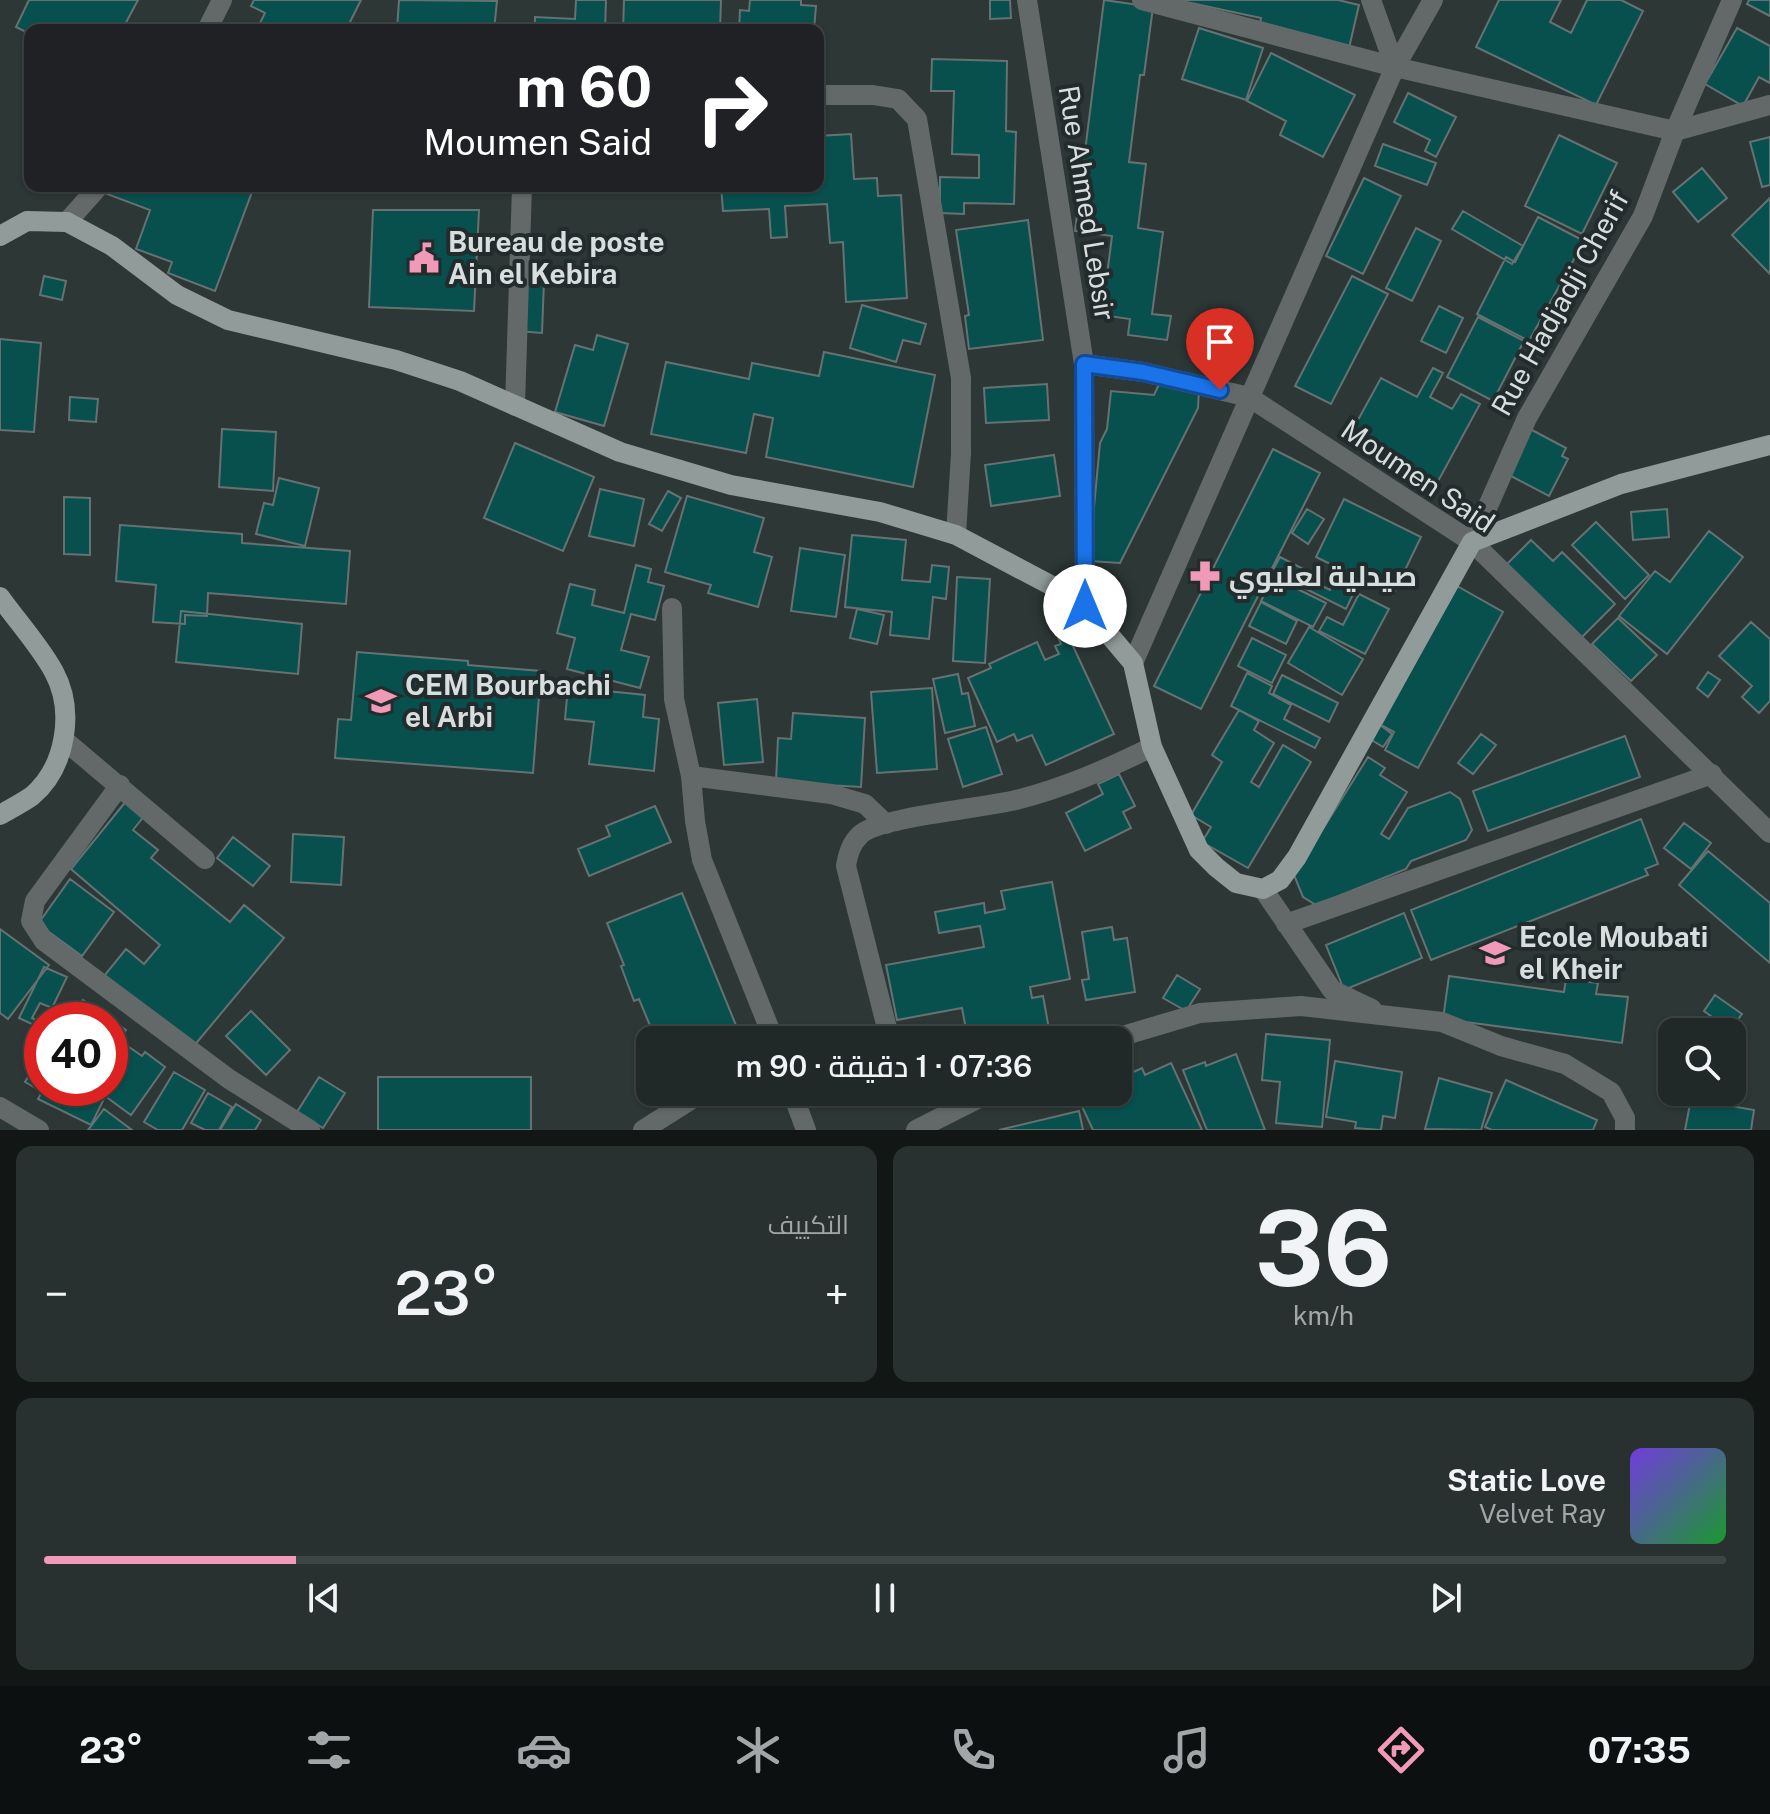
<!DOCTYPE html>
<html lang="ar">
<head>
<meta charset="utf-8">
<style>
  body { margin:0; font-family:"Public Sans",Cairo,sans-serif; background:#293130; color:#f1f3f6; direction:rtl; height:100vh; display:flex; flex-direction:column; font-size:30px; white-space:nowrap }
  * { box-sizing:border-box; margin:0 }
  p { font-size:26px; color:#a2a6a8 }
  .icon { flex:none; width:44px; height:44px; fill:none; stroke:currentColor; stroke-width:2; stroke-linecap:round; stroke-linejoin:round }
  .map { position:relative; height:1130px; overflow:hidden; direction:ltr }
  .side { display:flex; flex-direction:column; gap:16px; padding:16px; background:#121716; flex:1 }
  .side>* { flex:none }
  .banner { position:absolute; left:24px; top:24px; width:800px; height:168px; border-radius:16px; box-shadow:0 2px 6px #0004,0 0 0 2px #3e4545; direction:rtl; background:#202124; color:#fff; overflow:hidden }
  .fabs { position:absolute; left:1658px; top:1018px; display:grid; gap:16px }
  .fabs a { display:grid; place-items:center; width:88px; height:88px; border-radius:16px; background:#212928; box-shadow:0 2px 6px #0004,0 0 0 2px #3e4545; font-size:40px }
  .speed { position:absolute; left:24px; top:1002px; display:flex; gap:16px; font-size:40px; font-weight:700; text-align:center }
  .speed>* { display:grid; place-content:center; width:104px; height:104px; border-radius:50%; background:#212928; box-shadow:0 2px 6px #0004,0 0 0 2px #3e4545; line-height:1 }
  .speed .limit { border:12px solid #d22; background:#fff; color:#111 }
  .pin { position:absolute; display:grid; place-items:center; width:68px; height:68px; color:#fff; margin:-82px -34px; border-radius:50% 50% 50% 0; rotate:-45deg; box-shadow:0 0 8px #0007 }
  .pin .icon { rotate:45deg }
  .me { position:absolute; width:88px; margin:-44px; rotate:0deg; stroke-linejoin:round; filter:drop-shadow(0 0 6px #0008) }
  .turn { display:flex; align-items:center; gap:28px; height:168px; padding:0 40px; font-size:36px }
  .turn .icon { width:104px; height:104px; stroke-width:2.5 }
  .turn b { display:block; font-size:56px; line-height:68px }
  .big { font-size:60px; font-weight:600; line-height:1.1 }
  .side .card { flex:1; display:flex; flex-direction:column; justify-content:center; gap:12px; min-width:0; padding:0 28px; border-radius:16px; background:#293130 }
  .side .dial { align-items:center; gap:0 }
  .dial b { font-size:104px; line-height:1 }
  .song { display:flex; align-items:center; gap:24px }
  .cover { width:96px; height:96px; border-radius:12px; background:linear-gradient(135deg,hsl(260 70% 55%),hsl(130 70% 35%)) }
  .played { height:8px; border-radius:4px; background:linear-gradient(90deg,#f09ab7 15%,#3e4545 15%) }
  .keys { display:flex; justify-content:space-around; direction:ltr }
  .heat { display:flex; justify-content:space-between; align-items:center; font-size:44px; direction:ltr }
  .side .tiles { flex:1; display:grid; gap:16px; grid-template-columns:1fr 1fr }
  .card:last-child { grid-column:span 2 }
  .trip { position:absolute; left:636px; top:1026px; width:496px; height:80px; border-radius:16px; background:#212928; box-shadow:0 2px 6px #0004,0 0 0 2px #3e4545; font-weight:600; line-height:80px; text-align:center; direction:rtl }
  .tabs { display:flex; height:128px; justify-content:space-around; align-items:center; background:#0d1010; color:#a2a6a8 }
  .tabs .icon { width:56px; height:56px }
  .tabs .on { color:#f09ab7 }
  .tabs b { font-size:36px; color:#f1f3f6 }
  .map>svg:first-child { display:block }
  .building { fill:#07504e; stroke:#667272; stroke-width:2 }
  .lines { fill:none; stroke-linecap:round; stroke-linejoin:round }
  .minor { stroke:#636868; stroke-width:20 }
  .major { stroke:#909b9a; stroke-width:20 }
  .route-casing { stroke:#114b97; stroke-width:20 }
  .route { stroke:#1a73e8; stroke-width:14 }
  .labels { text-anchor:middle; stroke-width:8; stroke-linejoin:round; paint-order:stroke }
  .street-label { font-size:28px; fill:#d7dedd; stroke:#222c2c }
  .poi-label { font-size:28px; font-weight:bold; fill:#d7dedd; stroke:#222c2c; text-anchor:start }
</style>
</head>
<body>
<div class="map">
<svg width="1770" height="1130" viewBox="0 0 1770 1130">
  <rect width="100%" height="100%" fill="#2c3736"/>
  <path class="building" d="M29,0H138L122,30H30V34L16,27Z
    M254,0H361L346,30H300L288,24L285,30H264L258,27L265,13L251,6Z
    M399,0L497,1L494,30H397Z
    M576,0H606L605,30H535V17L575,19Z
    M624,0H721L720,30H623Z
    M750,0H801V5L816,6L814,30H739L740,10L749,11Z
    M990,0H1010L1011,18L990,19Z
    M1104,0L1153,7L1144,75H1140L1129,162L1146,164L1138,228L1163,232L1152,314L1171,316L1167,340L1128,335L1130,319L1102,315L1112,236L1075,231Z
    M1177,0H1338L1359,5L1349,48L1259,29L1261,18Z
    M1499,0H1561L1550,22L1571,33L1587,0H1621L1643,11L1596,105L1476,47Z
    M1749,0H1770V16L1747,4Z
    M1199,28L1263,48L1246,100L1182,79Z
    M1737,28L1770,46V83L1759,77L1743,106L1705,84Z
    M1271,53L1355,95L1323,157L1280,135L1286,121L1247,101Z
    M932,59L1007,61L1006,131L1016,132L1014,204L964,203V214L940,213V177L979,178V155L952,154L954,91H931Z
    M1408,93L1456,117L1436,157L1425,151L1430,140L1394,122Z
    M851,134L854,179L877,178L878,196L901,195L907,298L846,302L843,242L830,243L827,204L785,206L787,237L771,238L769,209L723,211L721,186H818V136Z
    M1559,135L1617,163L1582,234L1525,206Z
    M1770,137V185L1762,187L1750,142Z
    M1383,144L1436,163L1427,185L1375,166Z
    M1702,168L1727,198L1698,222L1673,192Z
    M1364,178L1401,196L1363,274L1326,256Z
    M110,186H237L252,192L215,291L168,273L172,262L136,249L150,210L107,194Z
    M1770,198V274L1732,235Z
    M373,210H479L474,311L369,307Z
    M1463,211L1523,246L1512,264L1452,229Z
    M1538,217L1584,241L1529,341L1477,314L1506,257L1515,262Z
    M1028,220L1043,340L969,349L965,316L969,315L956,230Z
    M1416,228L1441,241L1412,301L1386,288Z
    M44,276L66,281L62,300L40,295Z
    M1352,276L1388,294L1331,404L1295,386Z
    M521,280L544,281L542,333L518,331Z
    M862,305L926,324L920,344L903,340L896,362L850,348Z
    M1439,306L1463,318L1446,353L1421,341Z
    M1478,317L1524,341L1493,401L1447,377Z
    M597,335L628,344L604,426L555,412L575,345L593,350Z
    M0,339L41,343L34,432L0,430Z
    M824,352L935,375L913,487L766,457L773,418L754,414L746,453L651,434L666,362L749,379L752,363L819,376Z
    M1433,368L1443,373L1430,397L1452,409L1461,394L1480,404L1436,485L1348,438L1381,378L1417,397Z
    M1162,378L1199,390L1198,408L1120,563L1089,561L1100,443L1107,429L1111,391L1154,395Z
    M1047,384L1049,420L986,423L984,388Z
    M70,397L98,399L96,422L69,420Z
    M222,429L276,432L273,491L219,487Z
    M1530,429L1566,448L1562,456L1568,459L1549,496L1507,474Z
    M515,443L594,477L563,551L484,518Z
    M1273,449L1320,473L1201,709L1154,686Z
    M1054,455L1060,496L991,506L985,465Z
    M279,478L319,488L305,546L256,534L264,503L273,505Z
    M600,489L644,499L634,546L589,536Z
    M668,491L681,498L662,531L649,524Z
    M687,496L764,518L754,552L772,557L758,607L708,593L711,585L665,572Z
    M64,497L90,498V555L64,554Z
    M1344,499L1421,537L1393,595L1316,557Z
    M1307,509L1324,519L1308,544L1292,533Z
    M1667,509L1669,537L1633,540L1631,512Z
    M1596,522L1649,575L1625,599L1572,545Z
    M120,525L242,534V543L350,551L346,604L208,593L207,616L185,615V624L153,622L156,585L116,581Z
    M1709,531L1743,557L1667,654L1619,616L1655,571L1670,582Z
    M852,535L906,540L902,580L930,582L932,565L949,567L946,599L933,597L929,639L890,635L892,612L845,607Z
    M1531,540L1553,561L1562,552L1615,604L1579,640L1505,566Z
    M800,548L845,555L836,617L791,611Z
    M1280,557L1311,573L1308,579L1330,590L1336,576L1357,586L1346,609L1272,572Z
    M636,565L651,569L648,582L664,586L655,620L631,614L621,650L649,657L640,688L567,669L575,638L557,633L570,584L595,590L592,605L624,613Z
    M957,577L990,579L985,663L953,661Z
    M1273,577L1326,603L1313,627L1261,601Z
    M1457,586L1503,612L1418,768L1385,750L1394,732L1381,725Z
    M1359,594L1389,609L1365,654L1319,631L1327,617L1343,625Z
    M1261,602L1297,621L1286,644L1249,626Z
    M857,609L884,615L877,644L850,638Z
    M181,611L302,624L298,674L176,662Z
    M1618,618L1657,655L1631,681L1592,644Z
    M1751,622L1770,639V701L1759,713L1742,697L1752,686L1719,656Z
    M1309,627L1363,659L1342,695L1288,663Z
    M1066,631L1114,734L1046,765L1032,735L1017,741L1014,734L997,742L968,678L991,668L989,664L1037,642L1045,660L1059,654L1055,646L1061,644L1057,635Z
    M1252,638L1286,655L1272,683L1238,666Z
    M357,652L468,661V665L541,671L533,773L335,758L338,719L351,720Z
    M1708,672L1720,680L1708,697L1697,688Z
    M1247,673L1272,686L1269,693L1291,705L1284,719L1320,738L1315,748L1231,706Z
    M958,674L962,694L968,693L975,726L945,733L933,679Z
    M1282,675L1338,703L1329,722L1273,694Z
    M568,687L645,695L643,717L659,719L654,771L589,764L594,722L565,719Z
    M932,688L937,769L877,773L871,692Z
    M757,699L763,762L724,765L718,703Z
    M1239,710L1259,721L1254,730L1274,743L1251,782L1259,787L1283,745L1311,762L1248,868L1202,842L1211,827L1191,815L1222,762L1212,755Z
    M793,713L865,718L861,787L776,782L778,738L791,739Z
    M1380,725L1392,734L1383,747L1370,739Z
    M986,727L1002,774L963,787L948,739Z
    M1481,734L1496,745L1473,774L1458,763Z
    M1625,736L1640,777L1488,831L1473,791Z
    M1368,757L1385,768L1380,775L1407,792L1381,834L1389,839L1408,808L1450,792L1460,799L1472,830L1466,840L1411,861L1406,869L1316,905L1303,897L1294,875Z
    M1119,774L1135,806L1123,812L1131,828L1085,851L1066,813L1103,794L1098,784Z
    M127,800L145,815L133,830L158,850L151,858L230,922L244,905L284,938L193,1047L104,976L126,949L144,964L160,945L71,869Z
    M655,806L671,842L589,876L578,849L610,836L606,826Z
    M1641,819L1658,864L1645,869L1648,875L1431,960L1411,910Z
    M1684,823L1711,843L1691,869L1664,848Z
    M293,834L344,837L341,885L291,882Z
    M233,837L270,866L253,886L217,858Z
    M1708,851L1770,903V963L1679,885Z
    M70,879L114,912L82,956L38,924Z
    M1052,882L1070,979L1030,987L1032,998L1043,996L1051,1040H968L962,1008L897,1020L886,965L984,947L980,926L939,933L935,912L984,903L985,913L1005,909L1001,891Z
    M682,893L742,1040H656L639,999L634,1001L621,966L624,965L607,923Z
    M1404,913L1422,958L1344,990L1326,945Z
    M1112,927L1114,940L1127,938L1135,992L1086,1000L1082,980L1089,979L1082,932Z
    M0,929L49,965L8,1019L0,1013Z
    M44,967L67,977L52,1008L40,1003L32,1018L42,1023L40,1028L19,1018Z
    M1177,975L1200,989L1186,1011L1163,998Z
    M1449,976L1564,992L1566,979L1598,983L1596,994L1628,997L1622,1043L1443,1019Z
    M1715,995L1742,1014L1730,1030L1704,1011Z
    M83,1000L126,1030L119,1040L142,1056L145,1052L165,1067L131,1115L94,1088H110V1020H69Z
    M251,1011L290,1050L266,1075L226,1036Z
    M1266,1034L1330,1040L1322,1127L1276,1123L1280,1082L1262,1080Z
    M42,1054V1085L39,1090L25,1082Z
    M1236,1054L1265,1130H1207L1183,1070L1205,1062L1206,1066Z
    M1335,1061L1402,1072L1395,1118L1383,1116L1381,1130L1355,1128L1356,1122L1326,1117Z
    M1171,1063L1202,1130H1093L1078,1098L1090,1092H1118V1079L1142,1068L1145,1075Z
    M174,1072L205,1090L182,1130H158L144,1122Z
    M319,1077L345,1093L323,1128L297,1112Z
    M378,1077H531V1130H378Z
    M1439,1078L1492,1093L1481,1130L1425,1129Z
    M1506,1080L1597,1120L1593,1130H1492L1485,1127Z
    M44,1088H86L105,1097L91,1125L38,1099Z
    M208,1093L232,1107L219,1130H205L191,1123Z
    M1691,1099L1754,1110L1751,1130H1685Z
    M236,1104L261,1120L255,1130H220Z
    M104,1109L132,1130H88Z
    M1079,1111L1083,1130H999Z"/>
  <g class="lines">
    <path class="minor" d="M1027,0L1084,364L1085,606
      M1142,0L1395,67L1675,131L1770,105
      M1371,0L1395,67
      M207,30L222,0
      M818,95H873L898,99L917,119L961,378V453L956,535
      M67,222L99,186
      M1084,364L1143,372L1249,397L1472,542L1770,833
      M515,406L522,186
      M1472,542L1527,418L1643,216L1675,131L1732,0
      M672,608L674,699L691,776L695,821L702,860L774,1040
      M1133,663L1395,67L1433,0
      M64,740L205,859
      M691,776L831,794L865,804L886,824
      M120,785L35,901L31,921L44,941L229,1079L310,1130
      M1263,889L1332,990L1372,1009
      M1286,924L1712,774
      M890,1040L846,866C848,854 851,843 861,834C880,817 984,808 1016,800C1064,788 1107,769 1152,747
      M1109,1040L1200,1013L1301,1006L1442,1022L1501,1046L1565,1064L1611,1092L1625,1118V1130
      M792,1092L806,1130
      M907,1092L917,1098L939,1092
      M0,1107L39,1130
      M643,1130L703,1092
      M916,1130L991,1092"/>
    <path class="major" d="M0,236L27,221L67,222L112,246L177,295L228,320L396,360L460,381L620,452L731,485L880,512L956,535L1058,589L1085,606L1133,663L1152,747L1199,850L1216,867L1236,883L1263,889L1280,880L1297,857L1472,542L1621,484L1770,445
      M0,597C17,621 40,646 54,672C75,711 66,767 32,796C22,803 10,809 0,815"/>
  </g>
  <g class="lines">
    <g class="route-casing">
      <path id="route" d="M1085,606L1084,364L1143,372L1220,390"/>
    </g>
    <use href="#route" class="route"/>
  </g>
  <defs>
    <g id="civic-bare" transform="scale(2.4)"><path d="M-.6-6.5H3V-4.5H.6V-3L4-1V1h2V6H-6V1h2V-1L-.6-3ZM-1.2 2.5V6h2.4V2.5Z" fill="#f09ab7" stroke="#222c2c" stroke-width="2.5" paint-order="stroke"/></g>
    <g id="pharmacy-bare" transform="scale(2.4)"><path d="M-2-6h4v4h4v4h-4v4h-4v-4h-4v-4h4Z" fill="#f09ab7" stroke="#222c2c" stroke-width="2.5" paint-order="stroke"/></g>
    <g id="school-bare" transform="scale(2.4)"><path d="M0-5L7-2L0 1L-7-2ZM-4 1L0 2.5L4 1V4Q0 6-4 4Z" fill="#f09ab7" stroke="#222c2c" stroke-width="2.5" paint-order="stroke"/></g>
  </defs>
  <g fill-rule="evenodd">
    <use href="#civic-bare" x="424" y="258"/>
    <use href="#pharmacy-bare" x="1205" y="576"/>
    <use href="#school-bare" x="381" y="701"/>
    <use href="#school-bare" x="1495" y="953"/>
  </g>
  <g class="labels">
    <g class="street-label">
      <text transform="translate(1087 203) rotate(81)" y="10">Rue Ahmed Lebsir</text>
      <text transform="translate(1560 303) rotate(-61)" y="10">Rue Hadjadji Cherif</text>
      <text transform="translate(1418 476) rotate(34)" y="10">Moumen Said</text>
    </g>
    <g class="poi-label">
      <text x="448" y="252">Bureau de poste<tspan x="448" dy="32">Ain el Kebira</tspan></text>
      <text x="1229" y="586">صيدلية لعليوي</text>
      <text x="405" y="695">CEM Bourbachi<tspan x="405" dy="32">el Arbi</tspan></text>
      <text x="1519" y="947">Ecole Moubati<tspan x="1519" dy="32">el Kheir</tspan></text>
    </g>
  </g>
</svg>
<div class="fabs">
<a><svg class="icon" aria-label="search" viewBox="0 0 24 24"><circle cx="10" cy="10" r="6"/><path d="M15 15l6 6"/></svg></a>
</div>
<div class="speed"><div class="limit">40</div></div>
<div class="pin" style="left:1220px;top:390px;background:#d93025"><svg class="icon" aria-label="arrive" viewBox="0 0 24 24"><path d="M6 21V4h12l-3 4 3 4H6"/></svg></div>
<svg class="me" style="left:1085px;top:606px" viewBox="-20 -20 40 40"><circle r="19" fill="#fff"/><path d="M0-13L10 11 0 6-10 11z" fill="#1a73e8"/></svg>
<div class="trip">07:36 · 1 دقيقة · 90 m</div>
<div class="banner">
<div class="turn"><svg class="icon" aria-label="right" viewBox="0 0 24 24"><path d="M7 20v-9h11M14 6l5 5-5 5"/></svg><div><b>60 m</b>Moumen Said</div></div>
</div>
</div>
<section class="side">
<div class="tiles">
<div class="card dial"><b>36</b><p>km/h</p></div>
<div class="card"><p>التكييف</p>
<div class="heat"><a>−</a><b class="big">23°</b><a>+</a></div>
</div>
<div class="card">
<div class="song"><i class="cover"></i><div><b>Static Love</b><p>Velvet Ray</p></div></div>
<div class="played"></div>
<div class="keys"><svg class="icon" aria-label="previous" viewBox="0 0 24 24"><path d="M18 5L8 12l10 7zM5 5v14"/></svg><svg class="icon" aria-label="pause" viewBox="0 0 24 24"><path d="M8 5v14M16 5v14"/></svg><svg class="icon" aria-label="next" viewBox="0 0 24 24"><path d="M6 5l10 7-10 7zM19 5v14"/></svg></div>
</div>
</div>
</section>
<nav class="tabs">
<b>07:35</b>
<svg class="icon on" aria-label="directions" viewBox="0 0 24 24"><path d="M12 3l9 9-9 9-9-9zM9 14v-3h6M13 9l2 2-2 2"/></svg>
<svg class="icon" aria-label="music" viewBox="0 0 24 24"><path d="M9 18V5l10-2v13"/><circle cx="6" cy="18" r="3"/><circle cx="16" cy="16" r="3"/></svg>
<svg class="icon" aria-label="phone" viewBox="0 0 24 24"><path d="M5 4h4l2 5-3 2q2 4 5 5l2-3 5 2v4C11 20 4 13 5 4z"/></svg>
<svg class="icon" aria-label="climate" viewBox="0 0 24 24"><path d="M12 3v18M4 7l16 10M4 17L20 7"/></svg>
<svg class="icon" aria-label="car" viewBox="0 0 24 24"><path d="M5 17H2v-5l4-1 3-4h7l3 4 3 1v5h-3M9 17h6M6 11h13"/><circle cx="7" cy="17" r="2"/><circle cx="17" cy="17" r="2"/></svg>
<svg class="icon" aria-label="filters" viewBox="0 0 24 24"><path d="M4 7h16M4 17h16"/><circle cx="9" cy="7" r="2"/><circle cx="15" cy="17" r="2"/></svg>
<b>23°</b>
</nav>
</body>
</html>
